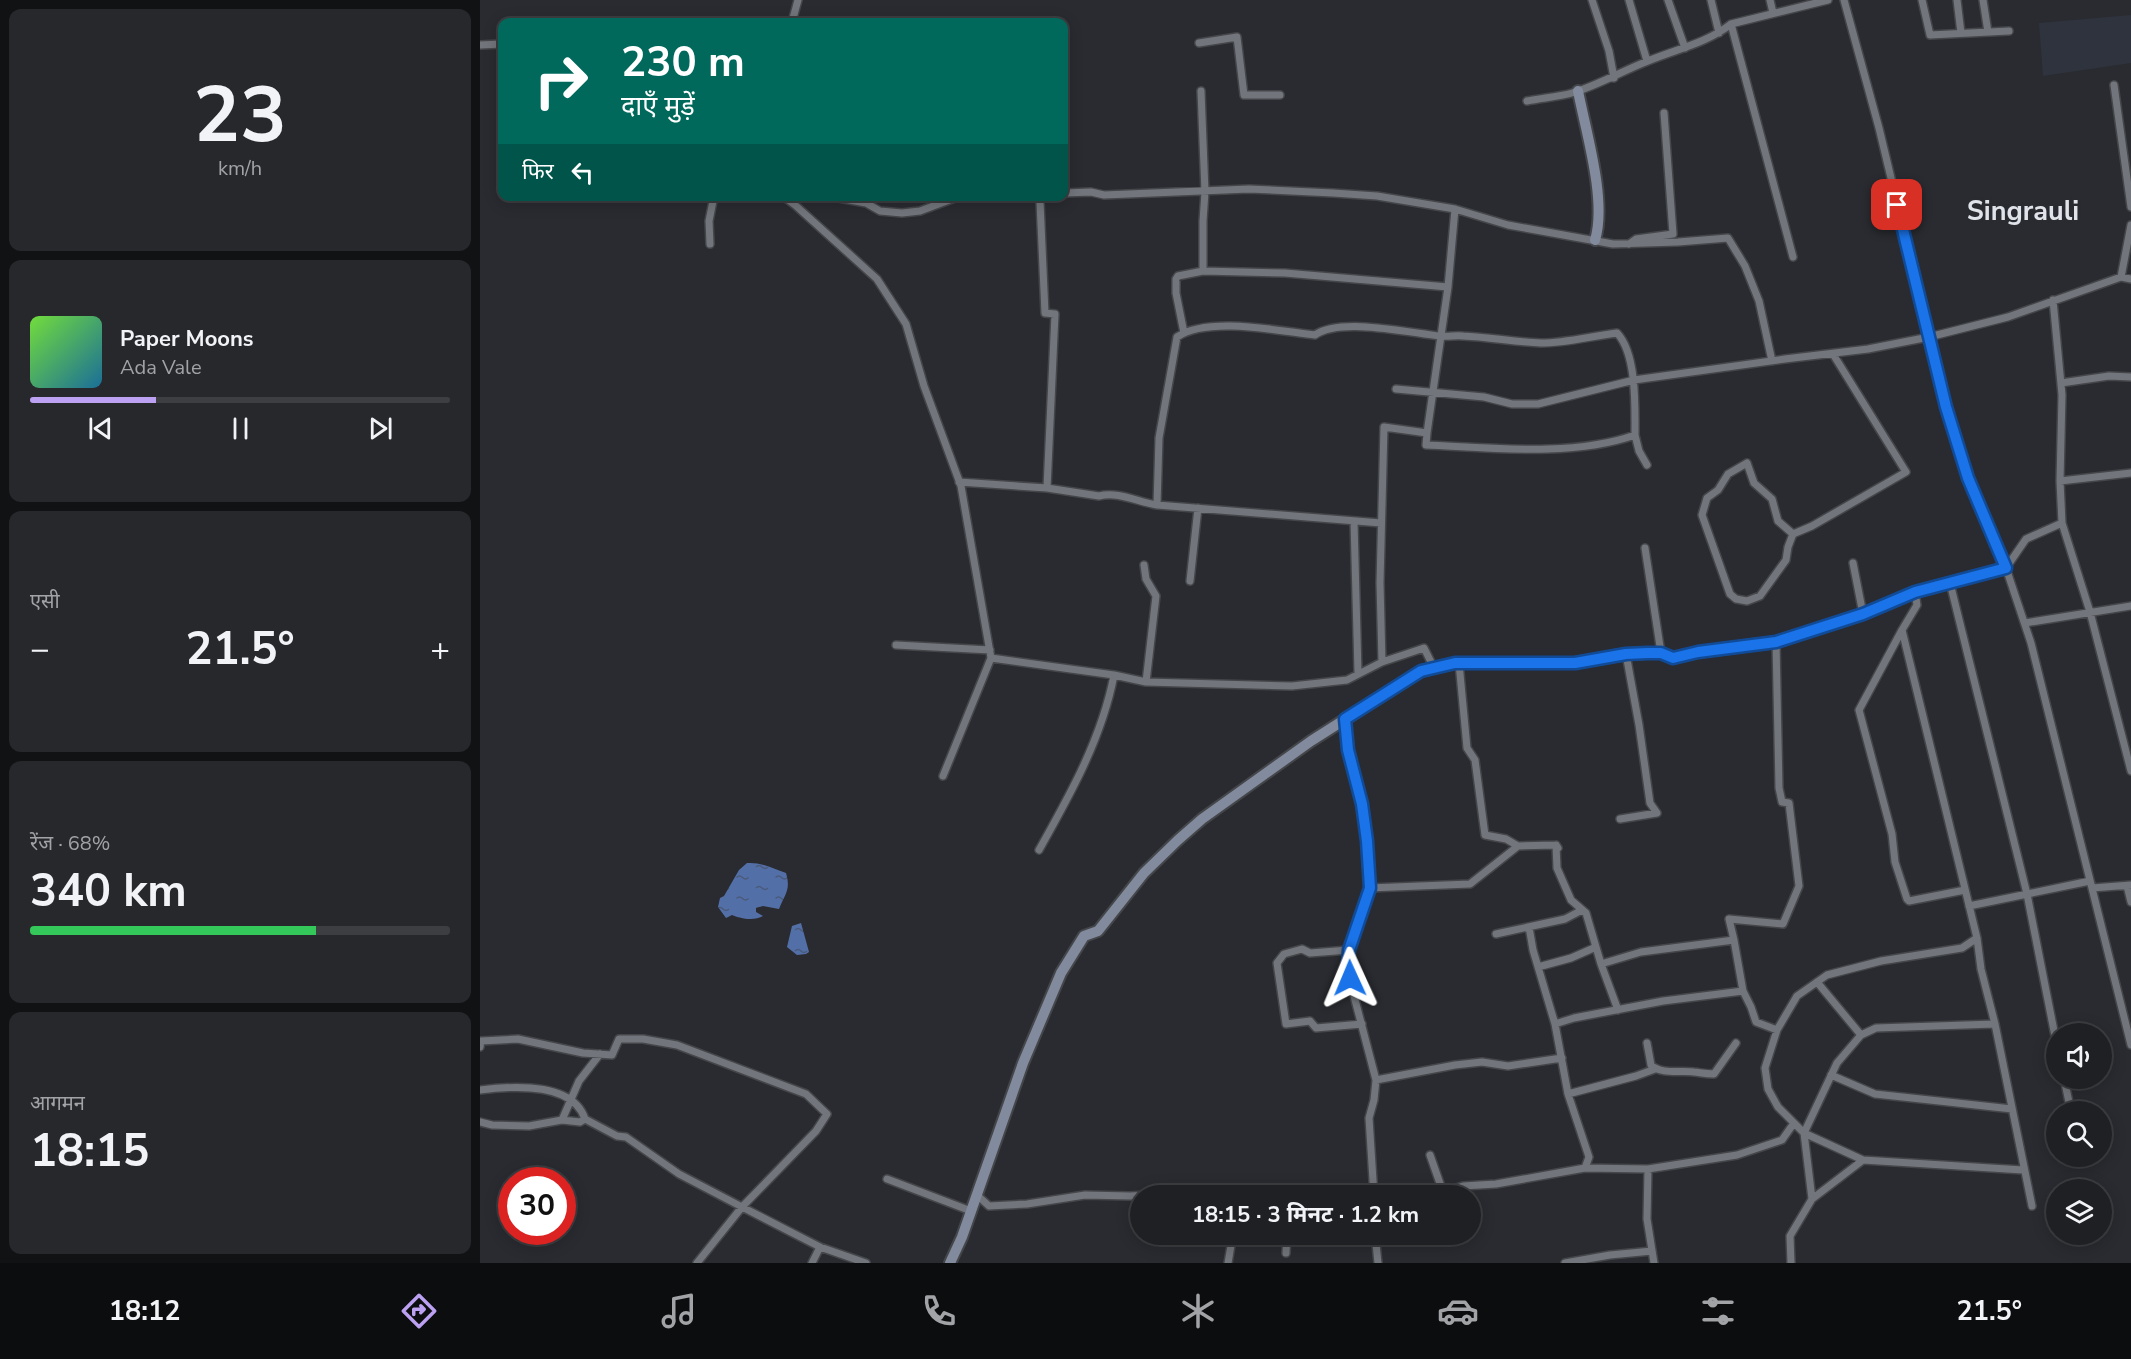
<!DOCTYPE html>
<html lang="hi">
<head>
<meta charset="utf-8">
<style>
  body { margin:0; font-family:"Nunito Sans","Noto Sans Devanagari",sans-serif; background:#27282c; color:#f1f3f6; height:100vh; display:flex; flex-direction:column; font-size:22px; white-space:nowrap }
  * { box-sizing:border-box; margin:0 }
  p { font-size:20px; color:#a1a3a6 }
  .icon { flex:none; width:33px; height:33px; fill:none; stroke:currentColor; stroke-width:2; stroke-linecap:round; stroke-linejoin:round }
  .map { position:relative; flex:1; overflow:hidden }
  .sheet { display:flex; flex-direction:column; gap:9px; padding:9px; background:#111214; width:480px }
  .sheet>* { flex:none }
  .guide { position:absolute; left:18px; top:18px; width:570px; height:183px; border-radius:12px; box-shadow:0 3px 15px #0003,0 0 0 2px #3c3e41; background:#00695c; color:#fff; overflow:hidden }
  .controls { position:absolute; left:1566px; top:1023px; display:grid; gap:12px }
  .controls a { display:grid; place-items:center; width:66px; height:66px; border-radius:50%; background:#1f2024; box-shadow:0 3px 15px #0003,0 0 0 2px #3c3e41; font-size:30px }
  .speed { position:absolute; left:18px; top:1167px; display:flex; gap:12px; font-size:30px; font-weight:700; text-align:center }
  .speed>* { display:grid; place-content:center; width:78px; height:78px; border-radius:50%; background:#1f2024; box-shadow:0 3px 15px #0003,0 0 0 2px #3c3e41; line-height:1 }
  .speed .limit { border:9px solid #d22; background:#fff; color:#111 }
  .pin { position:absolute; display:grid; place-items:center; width:51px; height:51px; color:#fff; margin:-26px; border-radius:12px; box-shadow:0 3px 9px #0006 }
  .me { position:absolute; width:66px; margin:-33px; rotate:359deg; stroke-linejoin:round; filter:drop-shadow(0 0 4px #0008) }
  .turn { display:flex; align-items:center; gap:21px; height:126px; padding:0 24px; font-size:27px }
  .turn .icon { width:78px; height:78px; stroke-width:2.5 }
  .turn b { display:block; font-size:42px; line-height:51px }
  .then { display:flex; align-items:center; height:57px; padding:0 24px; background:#0003; gap:12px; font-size:22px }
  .big { font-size:45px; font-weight:700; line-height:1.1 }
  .sheet .widget { flex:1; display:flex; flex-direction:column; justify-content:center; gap:9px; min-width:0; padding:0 21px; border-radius:12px; background:#27282c }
  .sheet .dial { align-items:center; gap:0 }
  .dial b { font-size:78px; line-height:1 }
  .song { display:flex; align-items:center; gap:18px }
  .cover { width:72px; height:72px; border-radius:9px; background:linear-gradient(135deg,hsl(100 70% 55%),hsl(200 70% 35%)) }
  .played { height:6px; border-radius:3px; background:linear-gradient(90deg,#bca0f2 30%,#3c3e41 30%) }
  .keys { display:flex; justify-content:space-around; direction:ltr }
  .heat { display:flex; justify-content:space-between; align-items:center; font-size:33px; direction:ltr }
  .charge { height:9px; border-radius:4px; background:linear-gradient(90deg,#34c759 68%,#3c3e41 0) }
  .trip { position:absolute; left:650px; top:1185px; width:351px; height:60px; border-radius:30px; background:#1f2024; box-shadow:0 3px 15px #0003,0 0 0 2px #3c3e41; font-weight:700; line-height:60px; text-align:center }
  .tabs { display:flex; height:96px; justify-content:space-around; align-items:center; background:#0c0d0e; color:#a1a3a6 }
  .tabs .icon { width:42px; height:42px }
  .tabs .active { color:#bca0f2 }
  .tabs b { font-size:27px; color:#f1f3f6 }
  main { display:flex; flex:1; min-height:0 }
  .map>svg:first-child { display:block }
  .built { fill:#2e333d }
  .water { fill:url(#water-ripples) }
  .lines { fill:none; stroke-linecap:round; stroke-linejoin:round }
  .street-casing { stroke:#44464a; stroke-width:10 }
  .secondary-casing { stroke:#44464a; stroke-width:14 }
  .street { stroke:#72757b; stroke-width:7 }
  .secondary { stroke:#828b9d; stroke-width:10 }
  .route-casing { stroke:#114b97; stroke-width:15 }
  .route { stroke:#1a73e8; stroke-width:10 }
  .labels { text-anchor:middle; stroke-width:6; stroke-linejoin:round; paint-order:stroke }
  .town-label { font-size:27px; font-weight:bold; fill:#e0e3e9; stroke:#292b30 }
</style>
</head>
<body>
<main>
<section class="sheet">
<div class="widget dial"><b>23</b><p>km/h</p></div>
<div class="widget">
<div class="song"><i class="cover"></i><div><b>Paper Moons</b><p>Ada Vale</p></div></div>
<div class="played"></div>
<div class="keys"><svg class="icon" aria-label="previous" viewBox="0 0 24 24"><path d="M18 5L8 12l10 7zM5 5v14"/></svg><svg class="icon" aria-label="pause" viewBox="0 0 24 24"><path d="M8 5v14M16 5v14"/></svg><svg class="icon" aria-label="next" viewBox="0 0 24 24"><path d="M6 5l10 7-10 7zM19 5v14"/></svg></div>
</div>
<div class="widget"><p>एसी</p>
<div class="heat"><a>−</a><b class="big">21.5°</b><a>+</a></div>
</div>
<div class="widget"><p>रेंज · 68%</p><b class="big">340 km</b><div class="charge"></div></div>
<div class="widget"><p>आगमन</p><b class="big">18:15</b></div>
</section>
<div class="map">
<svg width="1651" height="1263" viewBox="0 0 1651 1263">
  <defs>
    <pattern id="water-ripples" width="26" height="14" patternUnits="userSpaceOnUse" patternTransform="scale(1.5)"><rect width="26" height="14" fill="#536fa8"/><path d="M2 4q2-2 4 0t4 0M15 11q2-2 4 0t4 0" fill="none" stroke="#4a5a7a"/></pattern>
  </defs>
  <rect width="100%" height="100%" fill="#292b30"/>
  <path class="built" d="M1651,15V63L1563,76L1559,23Z"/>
  <path class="water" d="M267,863C282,862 293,869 306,873C311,890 305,894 299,909L283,906L276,908V912L283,916C275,921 260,919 252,915L246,918L238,907L240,898L244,896L259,870Z
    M321,923L329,952L326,954L317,955L307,947L312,926Z"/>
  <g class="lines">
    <g class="street-casing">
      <path id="street" d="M1112,0L1129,51L1134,78
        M1149,0L1167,61
        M1188,0L1205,48
        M1231,0L1239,33
        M1290,0L1293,13
        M1364,0L1399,128L1466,407L1488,478L1526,568L1551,643L1651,1045
        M1442,0L1450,35L1529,31
        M1477,0L1481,33
        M1503,0L1508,32
        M312,22L318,0
        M1251,24L1313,257
        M719,43L757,37L764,95H800
        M0,45L22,44
        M1634,85L1651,207
        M721,91L725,192L723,221V271L805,273L968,287
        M1047,101C1061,98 1078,97 1092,93C1119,85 1142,71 1168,61C1197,49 1227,43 1251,24L1348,0
        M584,193L611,192L624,195L769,189L853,193L897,196L975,209L1028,225L1133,244L1198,242L1248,238L1265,266L1279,301L1292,361
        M303,196L315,205L397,279L426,324L444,386L481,486L511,658L463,776
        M348,196L386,203L400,211L422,213L440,211L480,196
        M312,202L325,196
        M230,244L229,221L234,196
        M1149,244L1156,239L1193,234L1184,113
        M1641,277L1651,225
        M1573,300L1582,395L1580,481L1582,523L1610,612L1651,771
        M704,333L696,293V279L698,276L723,271
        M1581,383L1629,376L1651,377
        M916,389L1004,397L1032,404H1058L1154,380L1305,359L1388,349L1449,337L1528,317L1641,277L1651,279
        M947,433L968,287L975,209
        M1155,435L1159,451L1167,465
        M1580,481L1651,473
        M479,482L567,488L575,314L565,313L560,202L563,196
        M567,488L619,496C638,491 658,502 677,505L901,523
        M677,505L679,438L697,337C728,316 799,331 835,335C861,317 930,333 960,336C968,337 976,335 983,336C1009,337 1035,342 1061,343C1087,343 1111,336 1137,333C1157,354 1155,407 1155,435C1093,457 1012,448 946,445L947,433L904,427L900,583L902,662
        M874,521L878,673
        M1313,534L1308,547L1306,560L1280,596L1267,601L1256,599L1250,594L1222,515L1227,498L1238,490L1248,474L1267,463L1274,483L1292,499L1298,521L1313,534L1332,526L1426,472L1353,354
        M1165,548L1181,653
        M1373,563L1383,614
        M664,565L666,579L676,596L666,682
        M1526,568L1546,539L1582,523
        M710,581L718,508
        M1470,583L1547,894L1576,1041
        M1435,592L1437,605L1422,630L1497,938L1501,969L1515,1024L1552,1206
        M1545,623L1651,606
        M1422,630L1379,710L1412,834L1415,862L1427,899L1429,901L1485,890
        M416,645L510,650
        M511,658L634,675L666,682L812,686L867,680L902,662L944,648L954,668
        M979,663L987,748L995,760L1005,835L1026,839L1038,846L1076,845L1078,848
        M865,719L868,750L882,804L887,841L889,888L869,950L868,964L873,992L896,1080L894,1100L889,1118L894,1196
        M1140,819L1177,813L1170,803L1159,725L1146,654
        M559,850C590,795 622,738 634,675
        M1647,886L1651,902
        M889,888L990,884L1038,846
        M1612,888L1651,885
        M1489,906L1610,881
        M1049,927L1053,950L1075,1024L1088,1094L1109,1157L1105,1168
        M1016,934L1085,919L1102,910
        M1497,938L1482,948L1401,961L1347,975L1317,996L1297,1030L1285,1068L1288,1089L1298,1107L1324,1133L1383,1160L1543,1170
        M1254,940L1249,919L1303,924L1319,886L1309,803L1302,802L1299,788L1296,642
        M869,950L830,953L822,949L804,954L797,963L806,1024L830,1021L836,1028L882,1024
        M1121,964L1138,1010
        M1058,967L1091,958L1116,947
        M1337,982L1381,1035
        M1263,991L1271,1007L1276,1022L1297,1030
        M1075,1024L1094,1018L1183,1001L1263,991L1254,940L1161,952L1121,964L1106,913L1091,900L1077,868L1076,845
        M1167,1043L1171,1065C1181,1075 1202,1070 1214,1072C1222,1073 1225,1074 1234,1074L1256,1043
        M0,1047L1,1041L38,1039L103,1053L132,1055L139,1039H163L197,1045L326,1094L347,1114L336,1131L262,1207L217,1263
        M1351,1075L1395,1094L1532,1109
        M1584,1078L1591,1112
        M896,1080L975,1065L1002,1062L1028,1066L1082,1058
        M0,1090C32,1086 93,1082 105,1119L137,1136L146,1137L199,1174L262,1207L340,1247L386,1263
        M1088,1094L1156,1076L1175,1069
        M82,1120L99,1081L120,1054
        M0,1122L12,1125L49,1126L82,1120L100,1122L105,1119
        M950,1155L963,1192
        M1168,1169L1167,1219L1174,1263
        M407,1179L491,1211
        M497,1195L509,1206L547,1204L605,1195L650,1196L702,1193L723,1196
        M960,1196L963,1192L983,1186L1016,1184L1105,1168L1168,1169L1257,1155L1302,1140L1314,1123
        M1332,1199L1383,1160
        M895,1234L898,1263
        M806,1253L807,1234
        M332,1263L340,1247
        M748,1263L753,1234
        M1085,1263L1130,1255L1172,1251
        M1311,1263L1310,1236L1332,1199L1324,1133L1357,1063L1381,1035L1396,1028L1515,1024"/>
    </g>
    <g class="secondary-casing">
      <path id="secondary" d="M1098,91C1106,132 1127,201 1115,240
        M470,1263L482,1237L543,1063L581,973L604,936L618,931L664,873L698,840L722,819L831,741L941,671L975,663H1095L1146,654L1167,653H1181L1193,658L1218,652L1296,642L1383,614L1435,592L1526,568"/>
    </g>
    <use href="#street" class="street"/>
    <use href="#secondary" class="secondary"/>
  </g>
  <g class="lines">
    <g class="route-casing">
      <path id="route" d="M870,978L868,964L869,950L890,888L887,841L882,804L868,750L865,719L941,671L975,663H1095L1146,654L1167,653H1181L1193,658L1218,652L1296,642L1383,614L1435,592L1526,568L1488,478L1466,407L1417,205"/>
    </g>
    <use href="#route" class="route"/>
  </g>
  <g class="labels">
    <g class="town-label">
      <text x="1543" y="220">Singrauli</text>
    </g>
  </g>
</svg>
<div class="controls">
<a><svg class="icon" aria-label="sound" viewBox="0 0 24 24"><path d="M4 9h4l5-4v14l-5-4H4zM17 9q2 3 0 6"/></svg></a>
<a><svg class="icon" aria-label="search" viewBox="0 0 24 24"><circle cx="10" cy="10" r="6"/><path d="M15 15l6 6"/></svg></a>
<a><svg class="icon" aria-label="layers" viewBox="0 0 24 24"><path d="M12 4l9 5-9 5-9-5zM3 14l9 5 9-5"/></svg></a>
</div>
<div class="speed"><div class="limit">30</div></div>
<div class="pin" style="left:1417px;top:205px;background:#d93025"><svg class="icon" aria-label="arrive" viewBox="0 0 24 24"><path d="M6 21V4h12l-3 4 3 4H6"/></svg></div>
<svg class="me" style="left:870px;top:978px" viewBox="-20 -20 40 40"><path d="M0-17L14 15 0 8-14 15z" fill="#1a73e8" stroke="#fff" stroke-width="4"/></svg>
<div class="trip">18:15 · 3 मिनट · 1.2 km</div>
<div class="guide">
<div class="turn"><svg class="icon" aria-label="right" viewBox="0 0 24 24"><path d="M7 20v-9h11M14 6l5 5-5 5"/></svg><div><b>230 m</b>दाएँ मुड़ें</div></div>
<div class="then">फिर<svg class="icon" aria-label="left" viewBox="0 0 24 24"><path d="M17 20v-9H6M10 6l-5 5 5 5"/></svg></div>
</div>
</div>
</main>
<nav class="tabs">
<b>18:12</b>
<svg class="icon active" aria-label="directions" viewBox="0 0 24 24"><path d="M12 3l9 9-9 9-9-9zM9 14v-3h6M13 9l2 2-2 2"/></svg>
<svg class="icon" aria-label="music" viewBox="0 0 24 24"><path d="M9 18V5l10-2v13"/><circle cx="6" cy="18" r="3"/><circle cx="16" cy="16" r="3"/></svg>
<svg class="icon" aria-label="phone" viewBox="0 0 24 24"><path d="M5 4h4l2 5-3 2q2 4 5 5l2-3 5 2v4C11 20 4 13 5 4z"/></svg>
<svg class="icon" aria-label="climate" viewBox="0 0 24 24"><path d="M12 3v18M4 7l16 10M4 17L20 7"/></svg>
<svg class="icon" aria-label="car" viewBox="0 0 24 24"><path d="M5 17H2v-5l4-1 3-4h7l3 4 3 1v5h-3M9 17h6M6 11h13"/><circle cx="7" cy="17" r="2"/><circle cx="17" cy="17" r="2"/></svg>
<svg class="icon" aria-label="filters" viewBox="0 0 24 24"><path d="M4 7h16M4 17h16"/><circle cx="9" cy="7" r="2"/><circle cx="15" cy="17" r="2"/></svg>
<b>21.5°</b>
</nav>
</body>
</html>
